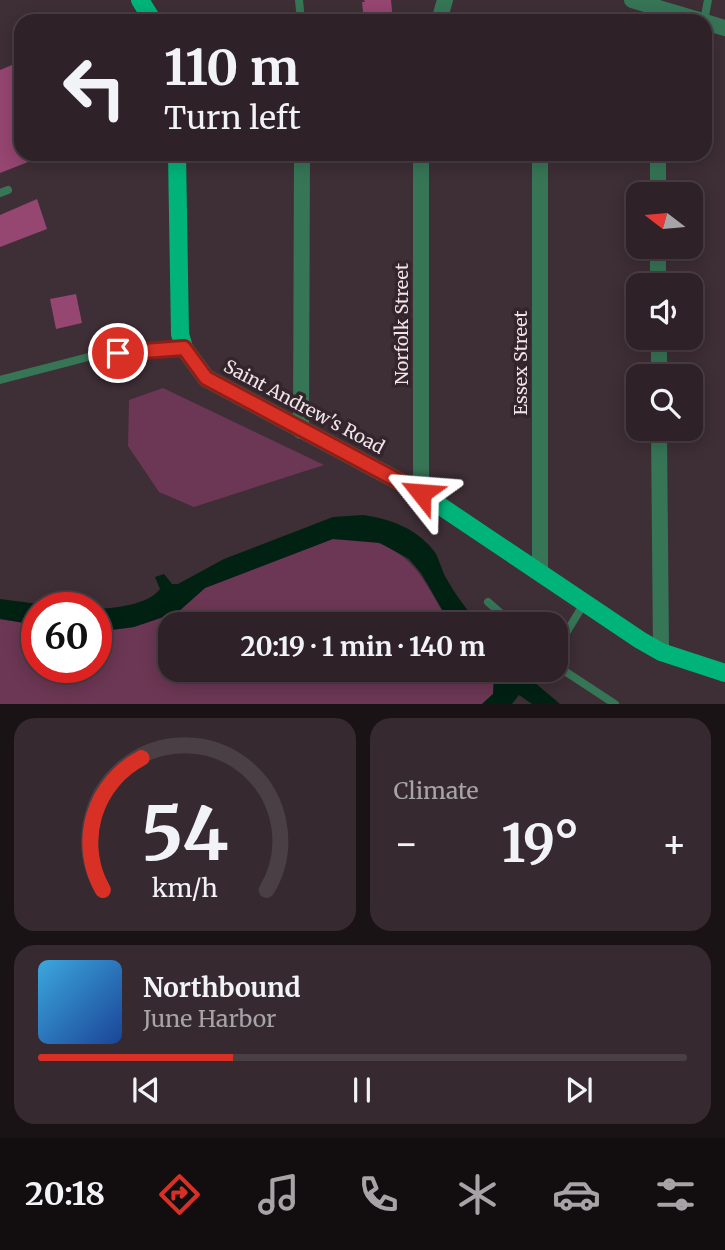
<!DOCTYPE html>
<html lang="en">
<head>
<meta charset="utf-8">
<style>
  body { margin:0; font-family:Merriweather,serif; background:#362a30; color:#f1f3f6; height:100vh; display:flex; flex-direction:column; font-size:26px; white-space:nowrap }
  * { box-sizing:border-box; margin:0 }
  p { font-size:23px; color:#a7a4a8 }
  .icon { flex:none; width:38px; height:38px; fill:none; stroke:currentColor; stroke-width:2; stroke-linecap:round; stroke-linejoin:round }
  .map { position:relative; height:704px; overflow:hidden }
  .sheet { display:flex; flex-direction:column; gap:14px; padding:14px; background:#191316; flex:1 }
  .sheet>* { flex:none }
  .top-card { position:absolute; left:14px; top:14px; width:698px; height:147px; border-radius:21px; box-shadow:0 4px 18px #0003,0 0 0 2px #493f45; background:#2e2228; color:#f1f3f6; overflow:hidden }
  .needle { width:46px; rotate:286deg }
  .controls { position:absolute; left:626px; top:182px; display:grid; gap:14px }
  .controls a { display:grid; place-items:center; width:77px; height:77px; border-radius:14px; background:#2e2228; box-shadow:0 4px 18px #0003,0 0 0 2px #493f45; font-size:35px }
  .speed { position:absolute; left:21px; top:592px; display:flex; gap:14px; font-size:35px; font-weight:700; text-align:center }
  .speed>* { display:grid; place-content:center; width:91px; height:91px; border-radius:50%; background:#2e2228; box-shadow:0 4px 18px #0003,0 0 0 2px #493f45; line-height:1 }
  .speed .limit { border:10px solid #d22; background:#fff; color:#111 }
  .pin { position:absolute; display:grid; place-items:center; width:60px; height:60px; color:#fff; margin:-30px; border:4px solid #fff; border-radius:50%; box-shadow:0 2px 7px #0007 }
  .me { position:absolute; width:77px; margin:-38px; rotate:298deg; stroke-linejoin:round; filter:drop-shadow(0 0 5px #0008) }
  .turn { display:flex; align-items:center; gap:24px; height:147px; padding:0 35px; font-size:32px }
  .turn .icon { width:91px; height:91px; stroke-width:2.5 }
  .turn b { display:block; font-size:49px; line-height:60px }
  .big { font-size:52px; font-weight:700; line-height:1.1 }
  .sheet .widget { flex:1; display:flex; flex-direction:column; justify-content:center; gap:10px; min-width:0; padding:0 24px; border-radius:21px; background:#362a30 }
  .sheet .dial { align-items:center; gap:0 }
  .dial svg { height:182px; overflow:visible; fill:none; stroke:#493f45; stroke-width:7; stroke-linecap:round; text-anchor:middle }
  .dial text { fill:#f1f3f6; stroke:none }
  .song { display:flex; align-items:center; gap:21px }
  .cover { width:84px; height:84px; border-radius:10px; background:linear-gradient(135deg,hsl(200 70% 55%),hsl(220 70% 35%)) }
  .played { height:7px; border-radius:4px; background:linear-gradient(90deg,#d93025 30%,#493f45 30%) }
  .keys { display:flex; justify-content:space-around; direction:ltr }
  .heat { display:flex; justify-content:space-between; align-items:center; font-size:38px; direction:ltr }
  .sheet .tiles { flex:1; display:grid; gap:14px; grid-template-columns:1fr 1fr }
  .widget:last-child { grid-column:span 2 }
  .trip { position:absolute; left:158px; top:612px; width:410px; height:70px; border-radius:21px; background:#2e2228; box-shadow:0 4px 18px #0003,0 0 0 2px #493f45; font-weight:700; line-height:70px; text-align:center }
  .tab-bar { display:flex; height:112px; justify-content:space-around; align-items:center; background:#120e10; color:#a7a4a8 }
  .tab-bar .icon { width:49px; height:49px }
  .tab-bar .on { color:#d93025 }
  .tab-bar b { font-size:32px; color:#f1f3f6 }
  .map>svg:first-child { display:block }
  .green { fill:#6c3754 }
  .water { fill:#012113 }
  .building { fill:#954671 }
  .lines { fill:none; stroke-linecap:round; stroke-linejoin:round }
  .service { stroke:#377557; stroke-width:8 }
  .minor { stroke:#377557; stroke-width:16 }
  .primary { stroke:#00b479; stroke-width:18 }
  .route-casing { stroke:#8d1f18; stroke-width:18 }
  .route { stroke:#d93025; stroke-width:12 }
  .labels { text-anchor:middle; stroke-width:7; stroke-linejoin:round; paint-order:stroke }
  .street-label { font-size:18px; fill:#efe4e9; stroke:#34242c }
</style>
</head>
<body>
<div class="map">
<svg width="725" height="704" viewBox="0 0 725 704">
  <rect width="100%" height="100%" fill="#3e2e36"/>
  <path class="green" d="M163,388L324,465L194,507L159,492L128,446L129,400Z
    M332,539C347,540 368,538 381,544C421,560 429,593 451,625H170V670H487L494,677L493,694L482,704H0V619L37,625V667H96V632L134,627L178,612L205,588Z"/>
  <path class="water" d="M363,515C390,519 416,528 434,551C439,558 441,568 445,576C454,593 467,610 480,625H451L421,573L409,559L380,543L333,539L205,588L178,612L134,627L96,632V609C115,608 148,605 160,589L155,577L164,574L172,584H178L224,559L333,517Z
    M0,599L62,607H37V625L0,619Z
    M487,670H520L560,704H532L519,695L512,704H482L493,694L494,677Z"/>
  <path class="building" d="M364,0H391L393,21H364L362,2H365Z
    M12,65L21,88V154L46,155L0,173V70Z
    M37,199L47,229L0,247V215Z
    M76,294L82,323L56,329L50,299Z"/>
  <g class="lines">
    <path class="service" d="M299,0L301,21
      M704,21L708,0
      M0,193L8,190
      M0,380L96,355L184,348
      M488,602L514,625
      M555,651L585,602
      M555,659L557,666L615,704"/>
    <path class="minor" d="M632,0L702,21
      M439,21L445,0
      M705,22L725,28
      M658,154V194
      M658,247V285
      M659,338V376
      M659,429L661,652
      M301,431L302,154
      M421,493V154
      M540,571V154"/>
    <path class="primary" d="M140,0L153,21
      M177,154L180,334L184,348L206,378L421,493L640,640L661,652L725,673"/>
  </g>
  <g class="lines">
    <g class="route-casing">
      <path id="route" d="M118,353L184,348L206,378L421,493"/>
    </g>
    <use href="#route" class="route"/>
  </g>
  <g class="labels">
    <g class="street-label">
      <text transform="translate(402 324) rotate(-90)" y="6">Norfolk Street</text>
      <text transform="translate(521 363) rotate(-90)" y="6">Essex Street</text>
      <text transform="translate(304 407) rotate(28)" y="6">Saint Andrew's Road</text>
    </g>
  </g>
</svg>
<div class="controls">
<a><svg class="needle" viewBox="-14 -14 28 28"><path d="M0-13l5 13h-10z" fill="#e53935"/><path d="M0 13l5-13h-10z" fill="#a7a4a8"/></svg></a>
<a><svg class="icon" aria-label="sound" viewBox="0 0 24 24"><path d="M4 9h4l5-4v14l-5-4H4zM17 9q2 3 0 6"/></svg></a>
<a><svg class="icon" aria-label="search" viewBox="0 0 24 24"><circle cx="10" cy="10" r="6"/><path d="M15 15l6 6"/></svg></a>
</div>
<div class="speed"><div class="limit">60</div></div>
<div class="pin" style="left:118px;top:353px;background:#d93025"><svg class="icon" aria-label="arrive" viewBox="0 0 24 24"><path d="M6 21V4h12l-3 4 3 4H6"/></svg></div>
<svg class="me" style="left:421px;top:493px" viewBox="-20 -20 40 40"><path d="M0-17L14 15 0 8-14 15z" fill="#d93025" stroke="#fff" stroke-width="4"/></svg>
<div class="trip">20:19 · 1 min · 140 m</div>
<div class="top-card">
<div class="turn"><svg class="icon" aria-label="left" viewBox="0 0 24 24"><path d="M17 20v-9H6M10 6l-5 5 5 5"/></svg><div><b>110 m</b>Turn left</div></div>
</div>
</div>
<section class="sheet">
<div class="tiles">
<div class="widget dial"><svg viewBox="0 0 100 80">
<path d="M14 69A42 42 0 1 1 86 69"/>
<path d="M14 69A42 42 0 0 1 31 11" stroke="#d93025"/>
<text x="50" y="56" font-size="32" font-weight="700">54</text>
<text x="50" y="72" font-size="11">km/h</text>
</svg></div>
<div class="widget"><p>Climate</p>
<div class="heat"><a>−</a><b class="big">19°</b><a>+</a></div>
</div>
<div class="widget">
<div class="song"><i class="cover"></i><div><b>Northbound</b><p>June Harbor</p></div></div>
<div class="played"></div>
<div class="keys"><svg class="icon" aria-label="previous" viewBox="0 0 24 24"><path d="M18 5L8 12l10 7zM5 5v14"/></svg><svg class="icon" aria-label="pause" viewBox="0 0 24 24"><path d="M8 5v14M16 5v14"/></svg><svg class="icon" aria-label="next" viewBox="0 0 24 24"><path d="M6 5l10 7-10 7zM19 5v14"/></svg></div>
</div>
</div>
</section>
<nav class="tab-bar">
<b>20:18</b>
<svg class="icon on" aria-label="directions" viewBox="0 0 24 24"><path d="M12 3l9 9-9 9-9-9zM9 14v-3h6M13 9l2 2-2 2"/></svg>
<svg class="icon" aria-label="music" viewBox="0 0 24 24"><path d="M9 18V5l10-2v13"/><circle cx="6" cy="18" r="3"/><circle cx="16" cy="16" r="3"/></svg>
<svg class="icon" aria-label="phone" viewBox="0 0 24 24"><path d="M5 4h4l2 5-3 2q2 4 5 5l2-3 5 2v4C11 20 4 13 5 4z"/></svg>
<svg class="icon" aria-label="climate" viewBox="0 0 24 24"><path d="M12 3v18M4 7l16 10M4 17L20 7"/></svg>
<svg class="icon" aria-label="car" viewBox="0 0 24 24"><path d="M5 17H2v-5l4-1 3-4h7l3 4 3 1v5h-3M9 17h6M6 11h13"/><circle cx="7" cy="17" r="2"/><circle cx="17" cy="17" r="2"/></svg>
<svg class="icon" aria-label="filters" viewBox="0 0 24 24"><path d="M4 7h16M4 17h16"/><circle cx="9" cy="7" r="2"/><circle cx="15" cy="17" r="2"/></svg>
</nav>
</body>
</html>
